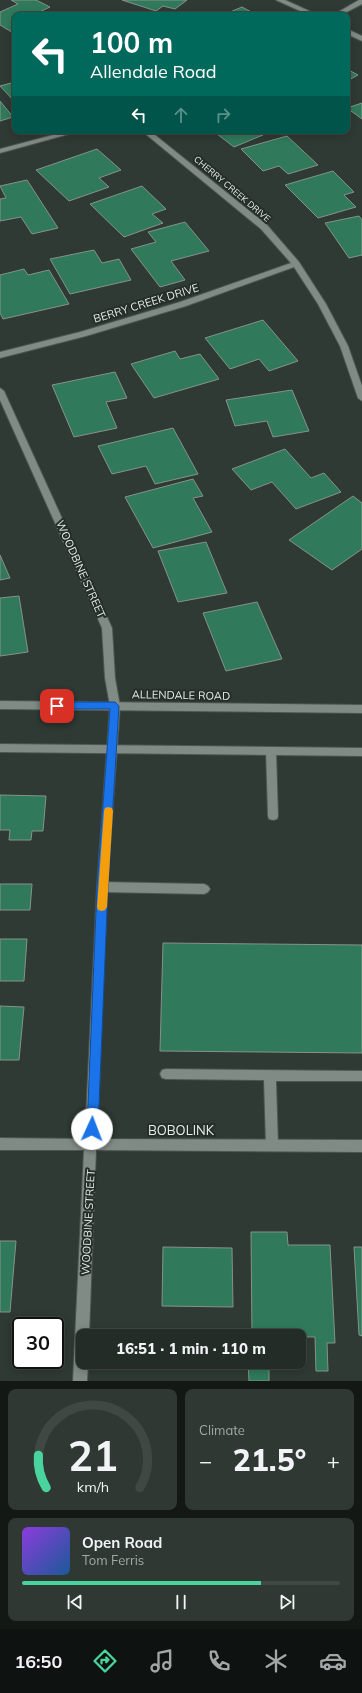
<!DOCTYPE html>
<html lang="en">
<head>
<meta charset="utf-8">
<style>
  body { margin:0; font-family:Mulish,sans-serif; background:#2f3833; color:#f1f3f6; height:100vh; display:flex; flex-direction:column; font-size:15px; white-space:nowrap }
  * { box-sizing:border-box; margin:0 }
  p { font-size:13px; color:#a3a7a7 }
  .icon { flex:none; width:22px; height:22px; fill:none; stroke:currentColor; stroke-width:2; stroke-linecap:round; stroke-linejoin:round }
  .map { position:relative; height:1381px; overflow:hidden }
  .details { display:flex; flex-direction:column; gap:8px; padding:8px; background:#131815; flex:1 }
  .details>* { flex:none }
  .hud { position:absolute; left:12px; top:12px; width:338px; height:122px; border-radius:8px; box-shadow:0 2px 10px #0003,0 0 0 1px #404844; background:#00695c; color:#fff; overflow:hidden }
  .speed { position:absolute; left:12px; top:1317px; display:flex; gap:8px; font-size:20px; font-weight:700; text-align:center }
  .speed>* { display:grid; place-content:center; width:52px; height:52px; border-radius:50%; background:#232c27; box-shadow:0 2px 10px #0003,0 0 0 1px #404844; line-height:1 }
  .speed .limit { border:2px solid #111; border-radius:6px; background:#fff; color:#111 }
  .pin { position:absolute; display:grid; place-items:center; width:34px; height:34px; color:#fff; margin:-17px; border-radius:8px; box-shadow:0 2px 6px #0006 }
  .me { position:absolute; width:44px; margin:-22px; rotate:2deg; stroke-linejoin:round; filter:drop-shadow(0 0 3px #0008) }
  .turn { display:flex; align-items:center; gap:14px; height:84px; padding:0 12px; font-size:18px }
  .turn .icon { width:52px; height:52px; stroke-width:2.5 }
  .turn b { display:block; font-size:28px; line-height:34px }
  .lanes { display:flex; align-items:center; height:38px; padding:0 12px; background:#0003; justify-content:center; gap:20px; direction:ltr }
  .lanes .off { opacity:.35 }
  .big { font-size:30px; font-weight:800; line-height:1.1 }
  .details .card { flex:1; display:flex; flex-direction:column; justify-content:center; gap:6px; min-width:0; padding:0 14px; border-radius:8px; background:#2f3833 }
  .details .dial { align-items:center; gap:0 }
  .dial svg { height:104px; overflow:visible; fill:none; stroke:#404844; stroke-width:7; stroke-linecap:round; text-anchor:middle }
  .dial text { fill:#f1f3f6; stroke:none }
  .song { display:flex; align-items:center; gap:12px }
  .cover { width:48px; height:48px; border-radius:6px; background:linear-gradient(135deg,hsl(270 70% 55%),hsl(210 70% 35%)) }
  .played { height:4px; border-radius:2px; background:linear-gradient(90deg,#49d49d 75%,#404844 75%) }
  .keys { display:flex; justify-content:space-around; direction:ltr }
  .heat { display:flex; justify-content:space-between; align-items:center; font-size:22px; direction:ltr }
  .details .tiles { flex:1; display:grid; gap:8px; grid-template-columns:1fr 1fr }
  .card:last-child { grid-column:span 2 }
  .trip { position:absolute; left:76px; top:1329px; width:230px; height:40px; border-radius:8px; background:#232c27; box-shadow:0 2px 10px #0003,0 0 0 1px #404844; font-weight:800; line-height:40px; text-align:center }
  .menu { display:flex; height:64px; justify-content:space-around; align-items:center; background:#0e1210; color:#a3a7a7 }
  .menu .icon { width:28px; height:28px }
  .menu .current { color:#49d49d }
  .menu b { font-size:18px; color:#f1f3f6 }
  .map>svg:first-child { display:block }
  .building { fill:#307a5b; stroke:#86928b }
  .lines { fill:none; stroke-linecap:round; stroke-linejoin:round }
  .lane-casing { stroke:#4d5652; stroke-width:2 }
  .street-casing { stroke:#4d5652; stroke-width:2 }
  .secondary-casing { stroke:#4d5652; stroke-width:2 }
  .lane { fill:#7f8b84; fill-rule:evenodd }
  .street { fill:#7f8b84; fill-rule:evenodd }
  .secondary { fill:#7f8b84; fill-rule:evenodd }
  .route { fill:#1a73e8; stroke:#114b97 }
  .slow { fill:#f59e0b }
  .labels { text-anchor:middle; stroke-width:4; stroke-linejoin:round; paint-order:stroke }
  .far-street-label { font-size:9px; fill:#e7eeeb; stroke:#252f2a }
  .street-label { font-size:11px; fill:#e7eeeb; stroke:#252f2a }
  .near-street-label { font-size:13px; fill:#e7eeeb; stroke:#252f2a }
</style>
</head>
<body>
<div class="map">
<svg width="362" height="1381" viewBox="0 0 362 1381">
  <rect width="100%" height="100%" fill="#2f3a34"/>
  <path class="building" d="M11,0H36L50,7L33,15H15V34L0,25V12L18,4Z
    M122,0H187L175,9L163,6L156,11Z
    M242,7L255,14L251,15H235L230,12Z
    M347,69L358,75L347,81Z
    M15,82V102L0,86Z
    M0,101L13,117L0,121Z
    M362,103V119L347,108Z
    M213,131H257L263,135L234,147Z
    M287,136L318,165L288,174L279,166L263,171L241,149Z
    M97,149L121,170L99,178L109,187L69,201L36,170Z
    M333,171L354,192L344,195L356,207L318,218L285,185Z
    M27,180L58,228L32,234L21,217L0,221V199L6,198L0,186Z
    M142,186L166,209L152,214L163,223L124,237L90,204Z
    M359,216L362,220V255L349,258L325,223Z
    M185,222L209,251L171,261L185,280L160,287L131,249L156,242L148,232Z
    M94,250L102,263L119,259L131,280L70,294L50,259Z
    M24,269L28,275L49,270L69,304L3,319L0,313V275Z
    M263,320L298,361L269,371L259,359L230,369L205,338Z
    M175,351L180,359L200,354L219,379L154,398L131,364Z
    M115,372L127,398L106,402L117,428L74,437L52,385Z
    M292,390L309,431L273,437L267,421L235,426L226,400Z
    M173,428L198,474L155,484L146,466L112,474L98,446Z
    M285,449L311,478L324,473L341,492L296,509L272,482L251,490L232,469Z
    M193,479L203,496L193,498L212,532L153,548L125,497Z
    M353,496L362,503V549L332,570L289,540Z
    M206,542L227,593L178,602L158,551Z
    M0,555L10,578L0,580Z
    M19,596L28,652L0,656V598Z
    M257,602L282,659L226,671L203,613Z
    M0,795L46,796L43,831H32L31,840H9L10,830H0Z
    M0,884H32L30,910H0Z
    M0,939H27L24,981H0Z
    M163,943L362,945V1053L160,1051Z
    M0,1006L24,1007L19,1060H0Z
    M251,1232H287L288,1245H330L335,1343H327L328,1371H316L315,1337L252,1336Z
    M0,1241H16L10,1312H0Z
    M163,1247L232,1248L233,1307L162,1306Z
    M354,1247H362V1336L359,1335Z
    M248,1362H269V1381H249Z"/>
  <g class="lines">
    <g class="lane-casing">
      <path id="lane" d="M271,747L275,748L276,751L278,816L277,819L273,820L269,819L268,816L266,751L267,748Z
        M102,882L204,884L208,886L210,889L208,892L204,894L102,892L98,890L97,887L98,884Z
        M166,1069L362,1071V1081H276L278,1145L276,1149L272,1151L268,1149L266,1145L264,1080L166,1079L162,1078L160,1074L162,1070Z"/>
    </g>
    <g class="street-casing">
      <path id="street" d="M276,0H285L318,15H309Z
        M359,0H362V4L341,15H333Z
        M347,29L362,36V41L347,34Z
        M68,131H80L0,153V149Z
        M142,131H150L267,225L299,262L326,304L348,346L362,386V401L358,398L340,346L318,304L294,267L186,306L86,336L0,358V352L80,332L180,302L291,263L261,229Z
        M0,388L4,391L112,628L115,678L120,706L107,887L97,1139L362,1140V1152L96,1150L89,1336H83V1362H88L87,1381H73L84,1150H0V1138L85,1139L97,887L110,706L105,678L102,628L0,400Z"/>
    </g>
    <g class="secondary-casing">
      <path id="secondary" d="M0,701L362,705V713L0,709Z
        M0,744L362,748V756L0,752Z"/>
    </g>
    <use href="#lane" class="lane"/>
    <use href="#street" class="street"/>
    <use href="#secondary" class="secondary"/>
  </g>
  <path class="route" d="M57,702H115L119,706L108,887L98,1129L96,1133L92,1134L88,1133L87,1129L97,887L110,709H57L53,706Z"/>
  <path class="slow" d="M108,807L112,808L113,811L107,907L105,910L102,911L98,910L97,907L104,811L105,808Z"/>
  <g class="labels">
    <g class="far-street-label">
      <text transform="translate(232 189) rotate(40)" y="3">CHERRY CREEK DRIVE</text>
    </g>
    <g class="street-label">
      <text transform="translate(146 303) rotate(-17)" y="4">BERRY CREEK DRIVE</text>
      <text transform="translate(81 569) rotate(66)" y="4">WOODBINE STREET</text>
      <text transform="translate(181 695) rotate(1)" y="4">ALLENDALE ROAD</text>
      <text transform="translate(88 1222) rotate(-87)" y="4">WOODBINE STREET</text>
    </g>
    <g class="near-street-label">
      <text x="181" y="1135">BOBOLINK</text>
    </g>
  </g>
</svg>
<div class="speed"><div class="limit">30</div></div>
<div class="pin" style="left:57px;top:706px;background:#d93025"><svg class="icon" aria-label="arrive" viewBox="0 0 24 24"><path d="M6 21V4h12l-3 4 3 4H6"/></svg></div>
<svg class="me" style="left:92px;top:1129px" viewBox="-20 -20 40 40"><circle r="19" fill="#fff"/><path d="M0-13L10 11 0 6-10 11z" fill="#1a73e8"/></svg>
<div class="trip">16:51 · 1 min · 110 m</div>
<div class="hud">
<div class="turn"><svg class="icon" aria-label="left" viewBox="0 0 24 24"><path d="M17 20v-9H6M10 6l-5 5 5 5"/></svg><div><b>100 m</b>Allendale Road</div></div>
<div class="lanes"><svg class="icon" aria-label="left" viewBox="0 0 24 24"><path d="M17 20v-9H6M10 6l-5 5 5 5"/></svg><svg class="icon off" aria-label="ahead" viewBox="0 0 24 24"><path d="M12 20V5M6 11l6-6 6 6"/></svg><svg class="icon off" aria-label="right" viewBox="0 0 24 24"><path d="M7 20v-9h11M14 6l5 5-5 5"/></svg></div>
</div>
</div>
<section class="details">
<div class="tiles">
<div class="card dial"><svg viewBox="0 0 100 80">
<path d="M14 69A42 42 0 1 1 86 69"/>
<path d="M14 69A42 42 0 0 1 8 44" stroke="#49d49d"/>
<text x="50" y="56" font-size="32" font-weight="700">21</text>
<text x="50" y="72" font-size="11">km/h</text>
</svg></div>
<div class="card"><p>Climate</p>
<div class="heat"><a>−</a><b class="big">21.5°</b><a>+</a></div>
</div>
<div class="card">
<div class="song"><i class="cover"></i><div><b>Open Road</b><p>Tom Ferris</p></div></div>
<div class="played"></div>
<div class="keys"><svg class="icon" aria-label="previous" viewBox="0 0 24 24"><path d="M18 5L8 12l10 7zM5 5v14"/></svg><svg class="icon" aria-label="pause" viewBox="0 0 24 24"><path d="M8 5v14M16 5v14"/></svg><svg class="icon" aria-label="next" viewBox="0 0 24 24"><path d="M6 5l10 7-10 7zM19 5v14"/></svg></div>
</div>
</div>
</section>
<nav class="menu">
<b>16:50</b>
<svg class="icon current" aria-label="directions" viewBox="0 0 24 24"><path d="M12 3l9 9-9 9-9-9zM9 14v-3h6M13 9l2 2-2 2"/></svg>
<svg class="icon" aria-label="music" viewBox="0 0 24 24"><path d="M9 18V5l10-2v13"/><circle cx="6" cy="18" r="3"/><circle cx="16" cy="16" r="3"/></svg>
<svg class="icon" aria-label="phone" viewBox="0 0 24 24"><path d="M5 4h4l2 5-3 2q2 4 5 5l2-3 5 2v4C11 20 4 13 5 4z"/></svg>
<svg class="icon" aria-label="climate" viewBox="0 0 24 24"><path d="M12 3v18M4 7l16 10M4 17L20 7"/></svg>
<svg class="icon" aria-label="car" viewBox="0 0 24 24"><path d="M5 17H2v-5l4-1 3-4h7l3 4 3 1v5h-3M9 17h6M6 11h13"/><circle cx="7" cy="17" r="2"/><circle cx="17" cy="17" r="2"/></svg>
</nav>
</body>
</html>
